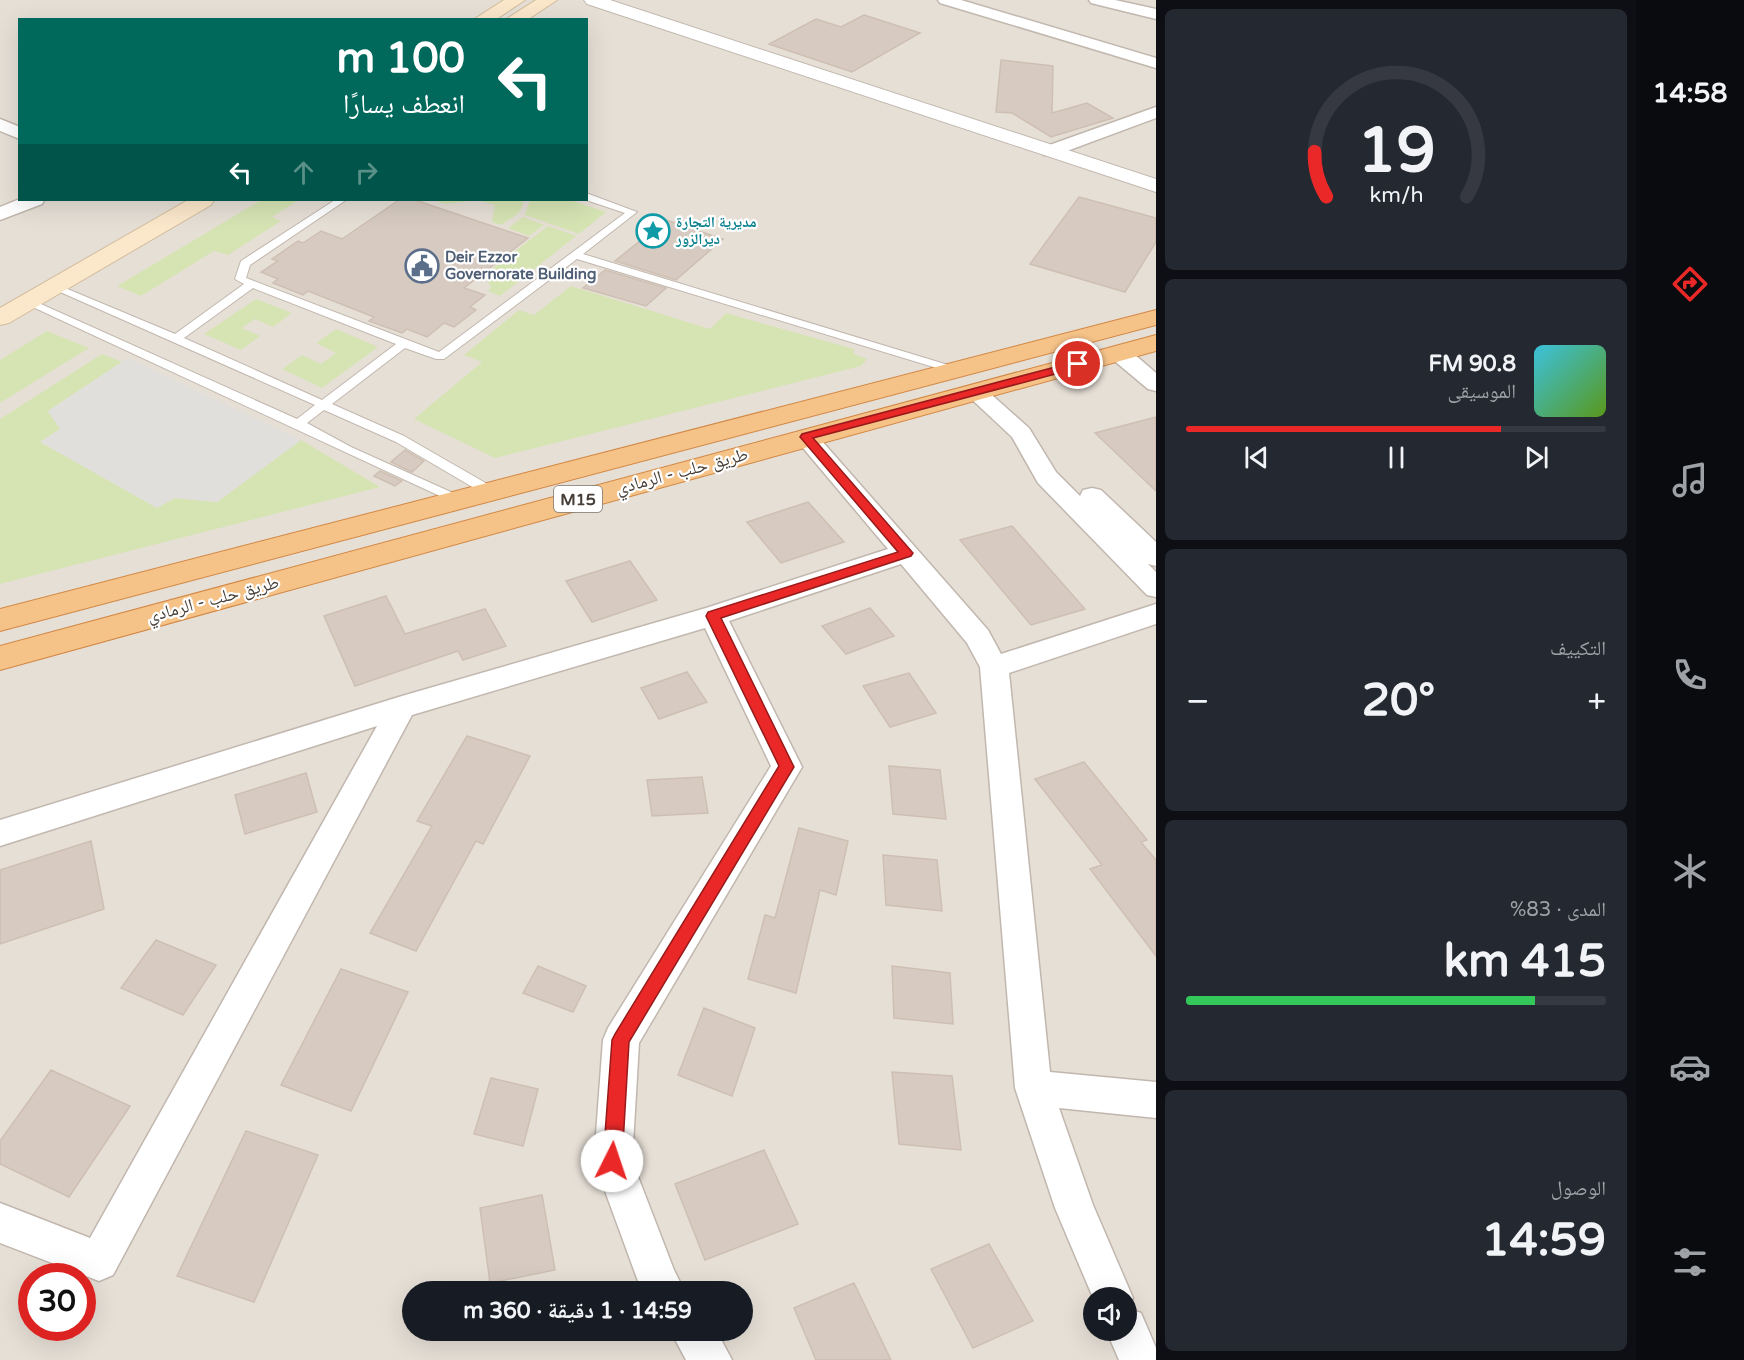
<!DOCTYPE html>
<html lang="ar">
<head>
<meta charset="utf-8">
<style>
  body { margin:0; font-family:"Varela Round","Noto Naskh Arabic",sans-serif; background:#242831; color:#f1f3f6; direction:rtl; height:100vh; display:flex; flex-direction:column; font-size:22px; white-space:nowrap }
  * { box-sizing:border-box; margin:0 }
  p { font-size:20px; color:#9ea1a6 }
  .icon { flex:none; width:33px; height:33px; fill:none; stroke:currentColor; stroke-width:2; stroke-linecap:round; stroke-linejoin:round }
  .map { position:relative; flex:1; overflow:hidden; direction:ltr }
  .sheet { display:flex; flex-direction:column; gap:9px; padding:9px; background:#0d0f14; width:480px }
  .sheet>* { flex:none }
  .banner { position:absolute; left:18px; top:18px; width:570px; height:183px; border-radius:0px; box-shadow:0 6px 24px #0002; direction:rtl; background:#00695c; color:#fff; overflow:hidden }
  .controls { position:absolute; left:1083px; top:1287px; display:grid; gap:12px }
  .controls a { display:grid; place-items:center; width:54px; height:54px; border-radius:50%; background:#171b24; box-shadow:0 6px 24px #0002; font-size:30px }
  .speed { position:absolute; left:18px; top:1263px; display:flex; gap:12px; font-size:30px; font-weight:700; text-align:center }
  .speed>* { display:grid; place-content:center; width:78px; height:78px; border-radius:50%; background:#171b24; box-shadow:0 6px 24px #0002; line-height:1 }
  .speed .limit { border:9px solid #d22; background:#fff; color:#111 }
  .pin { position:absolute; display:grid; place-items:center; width:51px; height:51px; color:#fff; margin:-26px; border:3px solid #fff; border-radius:50%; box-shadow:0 2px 6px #0007 }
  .me { position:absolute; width:66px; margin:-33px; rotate:4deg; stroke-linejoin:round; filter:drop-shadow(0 0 4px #0008) }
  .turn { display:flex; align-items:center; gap:21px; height:126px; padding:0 24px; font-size:27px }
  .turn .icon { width:78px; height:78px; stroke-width:2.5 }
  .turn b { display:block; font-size:42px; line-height:51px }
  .lanes { display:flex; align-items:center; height:57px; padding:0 24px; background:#0003; justify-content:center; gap:30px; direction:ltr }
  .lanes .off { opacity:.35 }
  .big { font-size:45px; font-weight:700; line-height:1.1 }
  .sheet .tile { flex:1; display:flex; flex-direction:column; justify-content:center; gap:9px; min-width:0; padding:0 21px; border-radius:9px; background:#242831 }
  .sheet .dial { align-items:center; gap:0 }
  .dial svg { height:156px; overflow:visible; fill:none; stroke:#363941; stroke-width:7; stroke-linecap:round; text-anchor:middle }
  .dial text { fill:#f1f3f6; stroke:none }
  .song { display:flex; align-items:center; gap:18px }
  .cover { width:72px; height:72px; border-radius:9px; background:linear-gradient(135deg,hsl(190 70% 55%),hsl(90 70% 35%)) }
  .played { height:6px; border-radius:3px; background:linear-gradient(90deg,#ea2828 75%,#363941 75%) }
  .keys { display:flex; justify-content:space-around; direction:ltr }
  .heat { display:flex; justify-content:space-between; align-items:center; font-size:33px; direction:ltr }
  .charge { height:9px; border-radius:4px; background:linear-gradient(90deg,#34c759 83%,#363941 0) }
  .trip { position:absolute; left:402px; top:1281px; width:351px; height:60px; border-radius:30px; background:#171b24; box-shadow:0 6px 24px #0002; font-weight:700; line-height:60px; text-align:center; direction:rtl }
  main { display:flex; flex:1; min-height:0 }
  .menu { display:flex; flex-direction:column; width:108px; justify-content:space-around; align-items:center; background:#090b0e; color:#9ea1a6 }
  .menu .icon { width:42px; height:42px }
  .menu .on { color:#ea2828 }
  .menu b { font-size:27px; color:#f1f3f6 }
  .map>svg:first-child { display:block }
  .residential { fill:#e6dfd6; fill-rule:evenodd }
  .green { fill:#d6e4b4 }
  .parking { fill:#e1dfdc }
  .building { fill:#d7cbc1; stroke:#cebfb2; stroke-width:1.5 }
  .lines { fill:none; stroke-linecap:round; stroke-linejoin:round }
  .service-casing { stroke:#c1b7ae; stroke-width:2 }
  .minor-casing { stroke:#c1b7ae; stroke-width:3 }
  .tertiary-casing { stroke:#c1b7ae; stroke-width:2 }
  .secondary-casing { stroke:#d2bc9d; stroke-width:2 }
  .trunk-casing { stroke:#d28743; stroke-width:2 }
  .service { fill:#fff; fill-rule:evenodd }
  .minor { fill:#fff; fill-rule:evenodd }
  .tertiary { fill:#fff; fill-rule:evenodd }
  .secondary { fill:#fbe7ca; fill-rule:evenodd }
  .trunk { fill:#f5c288; fill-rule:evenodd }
  .route { fill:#ea2828; stroke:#981a1a; stroke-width:1.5 }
  .labels { text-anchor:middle; stroke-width:4.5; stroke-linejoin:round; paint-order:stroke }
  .far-culture-label { font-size:15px; font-weight:bold; fill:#0d838f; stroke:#fff; text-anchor:start }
  .far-service-label { font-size:15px; font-weight:bold; fill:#4e5e75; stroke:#fff; text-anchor:start }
  .shield { fill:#fff; stroke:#7e7873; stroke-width:1.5 }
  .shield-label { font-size:16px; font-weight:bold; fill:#463e37 }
  .street-label { font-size:18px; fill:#463e37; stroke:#fff }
</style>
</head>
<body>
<main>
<nav class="menu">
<b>14:58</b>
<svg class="icon on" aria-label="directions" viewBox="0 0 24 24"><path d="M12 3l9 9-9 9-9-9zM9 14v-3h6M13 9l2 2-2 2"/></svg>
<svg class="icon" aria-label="music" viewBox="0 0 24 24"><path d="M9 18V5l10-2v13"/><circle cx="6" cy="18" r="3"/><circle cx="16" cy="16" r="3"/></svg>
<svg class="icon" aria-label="phone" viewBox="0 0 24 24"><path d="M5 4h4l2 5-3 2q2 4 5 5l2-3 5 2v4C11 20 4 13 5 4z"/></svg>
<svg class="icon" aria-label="climate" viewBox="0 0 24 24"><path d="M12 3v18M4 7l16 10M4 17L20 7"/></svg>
<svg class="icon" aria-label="car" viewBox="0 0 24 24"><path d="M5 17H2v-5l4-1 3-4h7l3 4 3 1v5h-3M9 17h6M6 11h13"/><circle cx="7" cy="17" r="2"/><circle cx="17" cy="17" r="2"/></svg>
<svg class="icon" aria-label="filters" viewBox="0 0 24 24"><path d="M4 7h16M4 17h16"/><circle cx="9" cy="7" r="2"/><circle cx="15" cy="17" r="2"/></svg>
</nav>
<section class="sheet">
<div class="tile dial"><svg viewBox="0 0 100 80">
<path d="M14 69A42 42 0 1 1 86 69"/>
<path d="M14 69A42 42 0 0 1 8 46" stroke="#ea2828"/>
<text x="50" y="56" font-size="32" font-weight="700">19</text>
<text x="50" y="72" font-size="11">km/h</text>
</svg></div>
<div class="tile">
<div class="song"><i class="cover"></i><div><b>90.8 FM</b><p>الموسيقى</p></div></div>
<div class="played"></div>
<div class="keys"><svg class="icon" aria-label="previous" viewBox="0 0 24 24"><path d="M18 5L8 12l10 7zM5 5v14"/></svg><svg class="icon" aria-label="pause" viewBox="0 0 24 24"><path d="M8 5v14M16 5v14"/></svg><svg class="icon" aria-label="next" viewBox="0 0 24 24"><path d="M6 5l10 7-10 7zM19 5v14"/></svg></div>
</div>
<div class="tile"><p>التكييف</p>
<div class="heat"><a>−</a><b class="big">20°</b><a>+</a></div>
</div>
<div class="tile"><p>المدى · 83%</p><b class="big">415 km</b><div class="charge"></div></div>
<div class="tile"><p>الوصول</p><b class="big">14:59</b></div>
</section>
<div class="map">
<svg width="1156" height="1360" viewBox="0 0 1156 1360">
  <rect width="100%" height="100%" fill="#f3eee8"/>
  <path class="residential" d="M0,0H1156V1360H0ZM20,20H586V200H20ZM32,1276H82V1328H32ZM412,1292H742V1330H412ZM1094,1298H1126V1330H1094Z"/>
  <path class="green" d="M261,200H299L272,217L281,221L228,255L214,251L141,296L117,286Z
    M438,200H523C524,213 511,218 501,225L492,222L495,205L478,200L445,204L436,201Z
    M530,200H570L606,212L579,234L525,215Z
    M523,217L544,225L529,236L508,228Z
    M548,226L576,236L500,296L488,291L491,287L484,275Z
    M571,286L710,329L726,313L854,349V354L867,359L861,366L495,458L414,419L482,362L464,355L519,310L534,315Z
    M256,299L292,313L273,327L255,319L242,328L260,336L241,350L204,334Z
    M336,329L378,347L322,388L282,369L302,355L321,364L336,353L316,343Z
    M47,331L89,348L0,403V360Z
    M102,354L122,362L48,411L60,429L41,442L175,498L217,502L301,440L380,487L0,584V419Z"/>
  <path class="parking" d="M128,358L301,440L217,502L175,498L157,508L40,442L60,429L48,411Z"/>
  <path class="building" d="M864,15L920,33L852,72L769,44L816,19L841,27Z
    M1001,60L1053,66L1052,113L1087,103L1113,118L1051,137L1012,113L996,112Z
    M1079,197L1156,218V242L1125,292L1030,264Z
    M399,200H415L528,238L464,288L485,295L470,307L476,310L454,327L444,323L427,337L407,329L402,333L369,321L374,317L308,291L303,295L273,283L278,279L261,272L278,261L272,259L298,241L303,243L321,231L342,239Z
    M666,220L723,239L676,280L615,261Z
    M605,270L666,288L646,306L583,288Z
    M1156,417V491L1095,433Z
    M405,450L424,461L412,472L391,462Z
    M380,471L402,481L395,486L374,476Z
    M808,502L844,542L781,563L747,522Z
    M1012,526L1085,609L1031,625L960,540Z
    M630,561L657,600L592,622L566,581Z
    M386,596L405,634L485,609L506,646L463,660L458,651L355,686L324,616Z
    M870,608L894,636L846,654L822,626Z
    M687,672L707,702L659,719L641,688Z
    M909,673L936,713L890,727L863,686Z
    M467,736L530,756L483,844L476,841L416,951L370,933L432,826L417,821Z
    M1084,762L1147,840L1141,842L1156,860V956L1090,869L1102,865L1035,779Z
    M889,766L940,770L946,819L893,814Z
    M306,773L317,812L245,834L235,795Z
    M702,777L708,813L652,816L647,780Z
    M799,828L848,841L836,895L820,890L796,993L748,979L765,915L775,918Z
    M91,841L104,909L0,944V870Z
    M883,855L937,860L942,911L886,905Z
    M156,940L216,965L183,1015L121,988Z
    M538,966L586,986L573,1012L523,993Z
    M892,966L950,973L953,1024L894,1018Z
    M341,969L408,992L351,1111L281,1085Z
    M704,1008L755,1028L732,1096L678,1075Z
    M51,1070L130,1106L69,1197L0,1164V1141Z
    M892,1072L952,1076L961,1150L899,1144Z
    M491,1078L538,1089L523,1146L474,1134Z
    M246,1131L318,1155L254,1302L177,1276Z
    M764,1150L798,1224L705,1260L675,1184Z
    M542,1195L555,1270L490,1283L480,1208Z
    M989,1244L1033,1321L973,1348L931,1269Z
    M854,1283L891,1360H816L794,1308Z"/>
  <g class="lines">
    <g class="service-casing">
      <path id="service" d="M586,193L637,212L583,254L958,368L960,370L954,374L950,372L577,259L444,359H436L405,348L332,404L404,436L496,489L498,492L496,495H486L396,442L324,410L307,423L351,447L462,497L464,500L457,504L22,302L28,299L32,300L297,419L315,405L49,287L54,284L58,285L175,334L244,284L235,279L241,261L335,200H346L250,265L246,278L439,352L625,213L586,200ZM253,288L396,344L322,400L184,338Z"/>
    </g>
    <g class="minor-casing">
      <path id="minor" d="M938,0H961L1156,58V68L940,3Z
        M1089,0H1115L1156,9V19L1091,3Z
        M1156,107V118L1056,155H1044L1041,151L1044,147Z
        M0,119L20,127V139L0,131Z
        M20,199L44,200L42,204L0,220V207Z
        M1119,346L1127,348L1156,373V391L1148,389L1111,358L1108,353L1111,348Z
        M976,386L984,388L1029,428L1056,472L1080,496L1083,490L1092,488L1101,490L1156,542V566L1148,564L1156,572V597L1147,595L1038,483L1012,437L965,393L968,388Z
        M806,430L814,432L988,630L1001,654L1156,604V624L1009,673L1050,1072L1156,1082V1118L1059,1108L1093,1205L1133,1298L1129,1309L1141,1313L1156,1348V1360H1119L1106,1330H1126V1298H1094V1300L1055,1208L1015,1088L980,667L967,643L901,564L729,621L802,767L639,1043L632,1161L674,1270L685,1292H642L594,1161L603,1040L608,1028L771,766L705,628L412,715L113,1275L99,1281L0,1243V1203L90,1238L377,726L0,846V820L402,696L706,608L888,549L798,442L794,437L798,432Z
        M670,1330H716L732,1360H686Z"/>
    </g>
    <g class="tertiary-casing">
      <path id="tertiary" d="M584,0H610L1156,179V192L587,4Z"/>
    </g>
    <g class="secondary-casing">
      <path id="secondary" d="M504,0H525L495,20H473Z
        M536,0H557L527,20H505Z
        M188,200H214L211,205L9,323L0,325V308Z"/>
    </g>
    <g class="trunk-casing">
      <path id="trunk" d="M1156,310V325L0,631V609Z
        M1156,335V351L0,670V646Z"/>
    </g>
    <use href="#service" class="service"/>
    <use href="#minor" class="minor"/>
    <use href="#tertiary" class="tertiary"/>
    <use href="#secondary" class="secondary"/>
    <use href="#trunk" class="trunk"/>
  </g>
  <path class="route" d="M1078,361L1082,362V367L813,438L913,553L911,556L721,618L794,767L629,1042L622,1161L619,1167L612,1170L606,1167L603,1161L612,1040L615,1034L779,766L706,616L708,612L898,552L800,437L802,434Z"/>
  <defs>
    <g id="sight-ring" transform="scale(1.725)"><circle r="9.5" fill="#fff" stroke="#0f9aa8" stroke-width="1.5"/><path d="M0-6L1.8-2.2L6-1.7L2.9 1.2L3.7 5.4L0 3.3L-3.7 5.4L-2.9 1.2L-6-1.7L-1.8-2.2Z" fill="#0f9aa8"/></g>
    <g id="civic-ring" transform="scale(1.725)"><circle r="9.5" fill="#fff" stroke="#5c6f8a" stroke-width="1.5"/><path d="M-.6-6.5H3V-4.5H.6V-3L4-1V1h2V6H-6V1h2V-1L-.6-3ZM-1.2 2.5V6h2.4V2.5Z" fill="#5c6f8a"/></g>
  </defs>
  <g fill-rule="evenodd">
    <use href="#sight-ring" x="653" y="231"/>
    <use href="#civic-ring" x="422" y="266"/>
  </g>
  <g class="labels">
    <g class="far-culture-label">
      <text x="676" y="227">مديرية التجارة<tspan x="676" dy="17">ديرالزور</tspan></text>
    </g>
    <g class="far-service-label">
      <text x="445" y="262">Deir Ezzor<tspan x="445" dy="17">Governorate Building</tspan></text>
    </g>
    <rect class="shield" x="554" y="486" width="48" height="26" rx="4.5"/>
    <g class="shield-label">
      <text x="578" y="505">M15</text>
    </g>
    <g class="street-label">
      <text transform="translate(682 471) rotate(-15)" y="6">طريق حلب - الرمادي</text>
      <text transform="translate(213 599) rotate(-15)" y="6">طريق حلب - الرمادي</text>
    </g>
  </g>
</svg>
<div class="controls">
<a><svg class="icon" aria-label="sound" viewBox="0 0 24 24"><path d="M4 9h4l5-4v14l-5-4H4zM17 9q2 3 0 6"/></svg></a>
</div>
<div class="speed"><div class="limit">30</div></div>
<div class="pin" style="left:1078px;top:364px;background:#d93025"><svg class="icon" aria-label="arrive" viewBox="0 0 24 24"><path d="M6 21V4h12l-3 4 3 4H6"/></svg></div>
<svg class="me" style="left:612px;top:1161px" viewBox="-20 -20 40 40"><circle r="19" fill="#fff"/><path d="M0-13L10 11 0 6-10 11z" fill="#ea2828"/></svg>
<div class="trip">14:59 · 1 دقيقة · 360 m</div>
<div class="banner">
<div class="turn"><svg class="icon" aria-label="left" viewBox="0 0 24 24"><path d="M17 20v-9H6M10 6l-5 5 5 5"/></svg><div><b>100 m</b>انعطف يسارًا</div></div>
<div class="lanes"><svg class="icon" aria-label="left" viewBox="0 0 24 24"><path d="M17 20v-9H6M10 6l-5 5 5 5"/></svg><svg class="icon off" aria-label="ahead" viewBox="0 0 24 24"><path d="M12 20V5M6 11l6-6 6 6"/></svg><svg class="icon off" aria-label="right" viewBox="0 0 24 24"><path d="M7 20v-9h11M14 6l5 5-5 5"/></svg></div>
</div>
</div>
</main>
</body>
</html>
